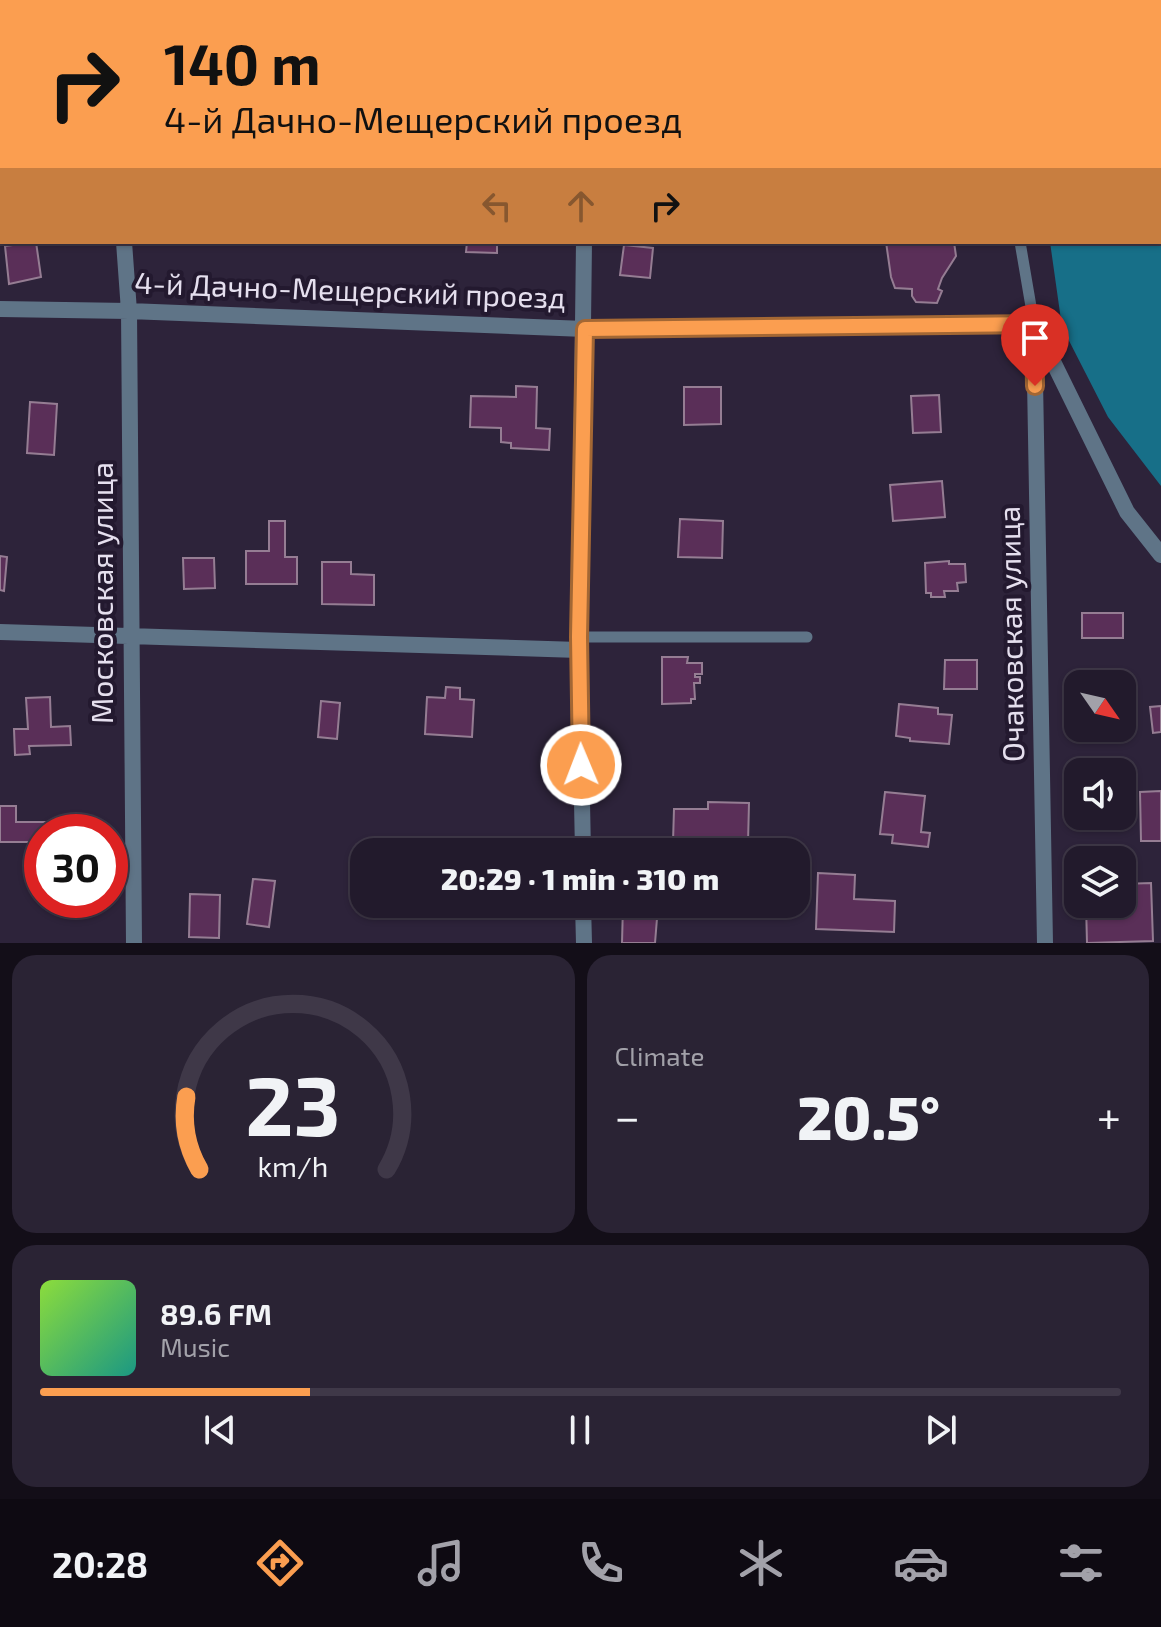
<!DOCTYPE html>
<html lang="en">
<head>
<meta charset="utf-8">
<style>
  body { margin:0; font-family:"Exo 2",sans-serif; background:#2a2334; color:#f1f3f6; height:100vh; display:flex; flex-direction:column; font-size:30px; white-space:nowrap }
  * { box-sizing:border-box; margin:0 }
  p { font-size:26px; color:#a2a1a9 }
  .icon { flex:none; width:44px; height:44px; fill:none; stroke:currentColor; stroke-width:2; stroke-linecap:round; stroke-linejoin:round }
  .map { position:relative; height:943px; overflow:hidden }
  .drawer { display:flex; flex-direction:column; gap:12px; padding:12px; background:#130e18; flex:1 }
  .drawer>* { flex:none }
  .top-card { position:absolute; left:0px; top:0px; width:1162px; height:244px; box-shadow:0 2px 6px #0004,0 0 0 2px #3f3848; background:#fb9e50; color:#111; overflow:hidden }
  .needle { width:52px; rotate:124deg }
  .fabs { position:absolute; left:1064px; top:670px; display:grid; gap:16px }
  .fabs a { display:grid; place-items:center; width:72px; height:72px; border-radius:16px; background:#221a2c; box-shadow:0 2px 6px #0004,0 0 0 2px #3f3848; font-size:40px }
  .speed { position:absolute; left:24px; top:814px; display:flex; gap:16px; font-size:40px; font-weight:700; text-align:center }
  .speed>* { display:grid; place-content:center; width:104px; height:104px; border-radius:50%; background:#221a2c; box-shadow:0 2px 6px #0004,0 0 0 2px #3f3848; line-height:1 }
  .speed .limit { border:12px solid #d22; background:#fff; color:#111 }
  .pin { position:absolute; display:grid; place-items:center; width:68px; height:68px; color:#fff; margin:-82px -34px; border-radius:50% 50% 50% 0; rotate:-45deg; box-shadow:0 0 8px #0007 }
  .pin .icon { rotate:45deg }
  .me { position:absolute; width:88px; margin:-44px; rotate:359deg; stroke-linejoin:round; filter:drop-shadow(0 0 6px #0008) }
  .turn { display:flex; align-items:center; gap:28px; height:168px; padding:0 32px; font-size:36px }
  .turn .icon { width:104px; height:104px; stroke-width:2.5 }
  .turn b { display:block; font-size:56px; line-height:68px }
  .lanes { display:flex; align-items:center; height:76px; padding:0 32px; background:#0003; justify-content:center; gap:40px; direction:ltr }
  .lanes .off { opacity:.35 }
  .big { font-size:60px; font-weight:800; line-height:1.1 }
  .drawer .tile { flex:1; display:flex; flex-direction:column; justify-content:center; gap:12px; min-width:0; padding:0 28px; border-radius:24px; background:#2a2334 }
  .drawer .dial { align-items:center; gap:0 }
  .dial svg { height:208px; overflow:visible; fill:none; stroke:#3f3848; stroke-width:7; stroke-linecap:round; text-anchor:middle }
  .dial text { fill:#f1f3f6; stroke:none }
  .song { display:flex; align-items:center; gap:24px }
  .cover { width:96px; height:96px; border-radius:12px; background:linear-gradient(135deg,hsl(90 70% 55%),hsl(170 70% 35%)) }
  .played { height:8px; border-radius:4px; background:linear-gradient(90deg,#fb9e50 25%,#3f3848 25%) }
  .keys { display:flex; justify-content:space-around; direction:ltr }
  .heat { display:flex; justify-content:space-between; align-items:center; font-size:44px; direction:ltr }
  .drawer .tiles { flex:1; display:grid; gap:12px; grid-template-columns:1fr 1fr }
  .tile:last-child { grid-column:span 2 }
  .trip { position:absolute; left:350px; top:838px; width:460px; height:80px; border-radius:24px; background:#221a2c; box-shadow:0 2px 6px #0004,0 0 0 2px #3f3848; font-weight:800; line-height:80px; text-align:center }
  .dock { display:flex; height:128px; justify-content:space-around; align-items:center; background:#0e0a12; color:#a2a1a9 }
  .dock .icon { width:56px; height:56px }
  .dock .active { color:#fb9e50 }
  .dock b { font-size:36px; color:#f1f3f6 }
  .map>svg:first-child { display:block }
  .green { fill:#20412a }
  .water { fill:#176f88 }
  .building { fill:#5a2f58; stroke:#957d93; stroke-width:2 }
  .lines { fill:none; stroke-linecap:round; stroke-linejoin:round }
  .path { stroke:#655c70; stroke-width:4; stroke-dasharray:4 6; stroke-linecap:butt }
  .service { stroke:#5f7487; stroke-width:11 }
  .minor { stroke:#5f7487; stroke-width:16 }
  .route-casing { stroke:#a36734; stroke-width:20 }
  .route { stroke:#fb9e50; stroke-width:14 }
  .labels { text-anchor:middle; stroke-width:8; stroke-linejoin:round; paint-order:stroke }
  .street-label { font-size:30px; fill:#e5dfee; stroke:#23192f }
</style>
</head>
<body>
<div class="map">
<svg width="1161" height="943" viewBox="0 0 1161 943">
  <rect width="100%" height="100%" fill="#2d233a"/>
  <path class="green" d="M0,0H280L2,2L0,100Z"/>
  <path class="water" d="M1015,0H1161V486L1108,417L1062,327L1050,242H1160V2Z"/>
  <path class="building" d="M756,0H852V2H756Z
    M36,242L41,277L9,284L5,246Z
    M467,242H497V253L466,252Z
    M886,242H954L956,256L942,278L938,289L942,291L937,303L916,302L912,296V289L895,288L891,277Z
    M624,245L653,248L650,278L620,275Z
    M516,386L537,387L536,428L550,429L549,450L511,448V443L501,442V428L470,427L471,396L516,397Z
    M684,387H721V424L684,425Z
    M939,395L941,432L913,433L911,396Z
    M30,402L57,404L54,455L27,453Z
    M942,481L945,517L893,521L890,485Z
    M680,519L723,521L722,558L678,557Z
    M269,521H285V557H297V584H246V551H269Z
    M0,556L7,557L4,591L0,590Z
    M183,558H214L215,588L184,589Z
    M949,561V564H965L966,582L957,583L958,591H944L945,597H931V593H926L925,563Z
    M322,562H351V574L374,575V605L322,604Z
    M1082,613H1123V638H1082Z
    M662,657H688L687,663H702V674H695V677H700V683H694L695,699H691V703L662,704Z
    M945,660H977V689H944Z
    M446,687L460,688V699L474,700L472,737L425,734L427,697L445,698Z
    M50,697L51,727L70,726L71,745L29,746L30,754L15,755L14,729H28L26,698Z
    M321,701L340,703L337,739L318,737Z
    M899,704L938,708V714L952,715L949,744L910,741V738L896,736Z
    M1161,706V732L1153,733L1150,707Z
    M1161,791V841H1141L1140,792Z
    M885,792L925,796L921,832L930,833L928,847L892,843L893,835L880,834Z
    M708,802L749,803L748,843L673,842L674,809H708Z
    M0,806H16V822H48V832H42V862H28L29,842H0Z
    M534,846V852H480V847Z
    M818,873L855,875L854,899L895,901L894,932L816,929Z
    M253,879L275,881L269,927L247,924Z
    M1151,883L1153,941L1087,943L1086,904H1122V884Z
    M190,894L220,895L219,938L189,937Z
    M519,904H536L537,916H519Z
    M623,905L658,906L655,943H622Z"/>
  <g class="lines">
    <path class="path" d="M29,0L31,2
      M240,2L246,0"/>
    <path class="service" d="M976,0V2
      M1020,242L1034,324
      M579,637H807"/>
    <path class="minor" d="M582,2V0
      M124,242L129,311L134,943
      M0,309L129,311L585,329L1034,324
      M1034,324L1045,943
      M1037,329L1127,512L1161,555
      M0,632L579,650
      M583,852L579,650L584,242
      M583,904L584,943"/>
  </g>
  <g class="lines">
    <g class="route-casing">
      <path id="route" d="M581,765L579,637L585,329L1034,324L1035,386"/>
    </g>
    <use href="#route" class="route"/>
  </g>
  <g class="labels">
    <g class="street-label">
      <text transform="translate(350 291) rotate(2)" y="10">4-й Дачно-Мещерский проезд</text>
      <text transform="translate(103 593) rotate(-90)" y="10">Московская улица</text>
      <text transform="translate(1012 634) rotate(-91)" y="10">Очаковская улица</text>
    </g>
  </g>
</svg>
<div class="fabs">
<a><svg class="needle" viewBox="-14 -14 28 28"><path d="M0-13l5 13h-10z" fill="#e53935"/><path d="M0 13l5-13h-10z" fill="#a2a1a9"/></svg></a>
<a><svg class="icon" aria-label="sound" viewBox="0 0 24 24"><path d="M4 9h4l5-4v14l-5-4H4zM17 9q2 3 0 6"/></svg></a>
<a><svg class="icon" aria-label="layers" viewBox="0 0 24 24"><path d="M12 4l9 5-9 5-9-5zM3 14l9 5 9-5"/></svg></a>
</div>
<div class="speed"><div class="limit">30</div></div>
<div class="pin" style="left:1035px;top:386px;background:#d93025"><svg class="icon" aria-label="arrive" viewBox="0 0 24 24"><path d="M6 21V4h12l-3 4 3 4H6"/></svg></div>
<svg class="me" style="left:581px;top:765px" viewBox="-20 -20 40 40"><circle r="17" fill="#fb9e50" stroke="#fff" stroke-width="3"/><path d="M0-11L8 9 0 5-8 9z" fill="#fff"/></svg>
<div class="trip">20:29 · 1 min · 310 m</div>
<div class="top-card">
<div class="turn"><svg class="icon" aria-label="right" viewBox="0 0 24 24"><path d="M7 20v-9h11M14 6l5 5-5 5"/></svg><div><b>140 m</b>4-й Дачно-Мещерский проезд</div></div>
<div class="lanes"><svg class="icon off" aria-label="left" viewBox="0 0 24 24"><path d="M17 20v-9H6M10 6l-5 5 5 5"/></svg><svg class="icon off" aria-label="ahead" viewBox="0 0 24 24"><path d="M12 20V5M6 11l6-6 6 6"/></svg><svg class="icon" aria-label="right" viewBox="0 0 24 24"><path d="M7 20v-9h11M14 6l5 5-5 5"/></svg></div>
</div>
</div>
<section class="drawer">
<div class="tiles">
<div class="tile dial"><svg viewBox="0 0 100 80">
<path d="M14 69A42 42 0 1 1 86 69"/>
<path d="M14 69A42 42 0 0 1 9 41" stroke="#fb9e50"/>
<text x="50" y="56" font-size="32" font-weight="700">23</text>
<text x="50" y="72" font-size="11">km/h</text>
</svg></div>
<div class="tile"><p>Climate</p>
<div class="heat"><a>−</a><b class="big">20.5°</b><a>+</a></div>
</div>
<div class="tile">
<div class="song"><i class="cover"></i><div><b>89.6 FM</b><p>Music</p></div></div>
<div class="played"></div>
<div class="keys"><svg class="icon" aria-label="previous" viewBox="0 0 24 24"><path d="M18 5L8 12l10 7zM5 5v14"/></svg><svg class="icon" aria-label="pause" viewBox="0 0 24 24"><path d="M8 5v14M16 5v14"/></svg><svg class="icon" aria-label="next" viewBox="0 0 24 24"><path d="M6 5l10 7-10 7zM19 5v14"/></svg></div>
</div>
</div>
</section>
<nav class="dock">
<b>20:28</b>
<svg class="icon active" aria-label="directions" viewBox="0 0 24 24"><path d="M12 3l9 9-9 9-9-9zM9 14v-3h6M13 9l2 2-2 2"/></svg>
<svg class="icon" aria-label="music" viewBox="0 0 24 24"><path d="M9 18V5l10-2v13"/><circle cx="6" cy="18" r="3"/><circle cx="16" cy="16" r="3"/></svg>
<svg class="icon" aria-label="phone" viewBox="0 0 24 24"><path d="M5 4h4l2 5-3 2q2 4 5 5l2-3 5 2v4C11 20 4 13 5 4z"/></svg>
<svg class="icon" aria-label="climate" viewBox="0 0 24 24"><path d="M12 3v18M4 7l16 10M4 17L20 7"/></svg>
<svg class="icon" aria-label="car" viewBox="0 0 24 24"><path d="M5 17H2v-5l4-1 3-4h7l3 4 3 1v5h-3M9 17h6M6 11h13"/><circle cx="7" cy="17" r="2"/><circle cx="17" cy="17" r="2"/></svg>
<svg class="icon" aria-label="filters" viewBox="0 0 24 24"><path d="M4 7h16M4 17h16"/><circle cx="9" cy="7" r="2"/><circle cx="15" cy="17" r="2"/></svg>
</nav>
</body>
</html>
